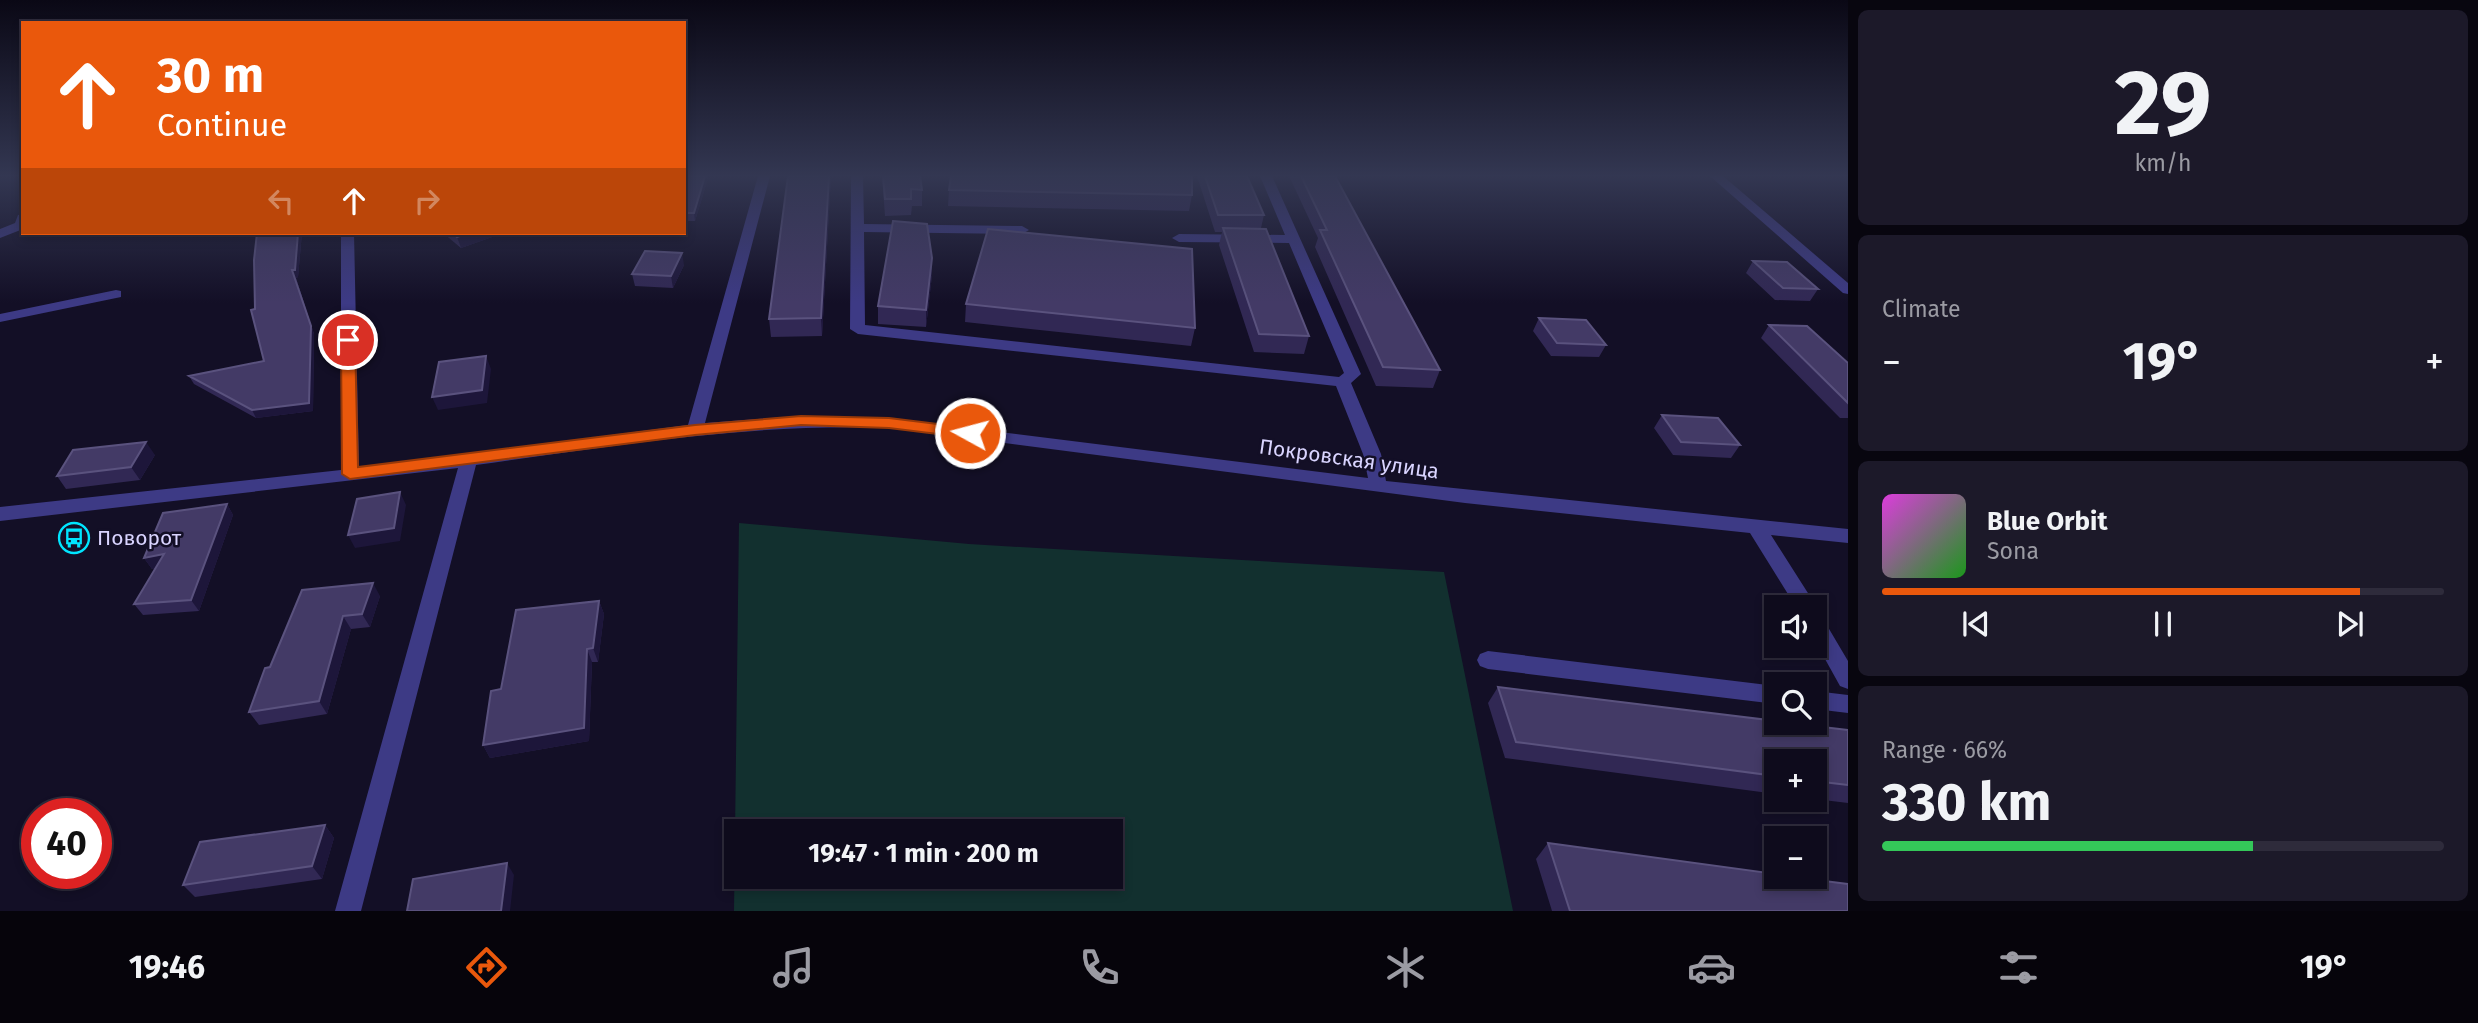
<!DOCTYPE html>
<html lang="en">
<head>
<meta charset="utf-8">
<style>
  body { margin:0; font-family:"Fira Sans",sans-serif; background:#1c1929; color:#f1f3f6; height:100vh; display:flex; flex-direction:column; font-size:26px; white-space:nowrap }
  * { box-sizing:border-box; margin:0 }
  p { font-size:23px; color:#9b9ba3 }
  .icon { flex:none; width:38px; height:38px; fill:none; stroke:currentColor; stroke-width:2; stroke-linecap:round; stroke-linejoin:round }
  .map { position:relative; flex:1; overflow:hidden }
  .side { display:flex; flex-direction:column; gap:10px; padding:10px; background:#08060f; width:630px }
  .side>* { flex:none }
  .top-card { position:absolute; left:21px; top:21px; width:665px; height:214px; border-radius:0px; box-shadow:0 4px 10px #0003,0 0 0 2px #2e2b3b; background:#ea580c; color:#fff; overflow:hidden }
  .tools { position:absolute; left:1764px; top:595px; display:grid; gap:14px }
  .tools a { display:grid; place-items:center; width:63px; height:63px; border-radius:0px; background:#0e0b1c; box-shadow:0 4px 10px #0003,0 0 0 2px #2e2b3b; font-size:35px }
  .speed { position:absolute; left:21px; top:798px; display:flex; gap:14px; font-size:35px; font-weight:700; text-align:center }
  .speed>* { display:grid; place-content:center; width:91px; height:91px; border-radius:50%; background:#0e0b1c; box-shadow:0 4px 10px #0003,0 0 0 2px #2e2b3b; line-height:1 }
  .speed .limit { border:10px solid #d22; background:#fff; color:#111 }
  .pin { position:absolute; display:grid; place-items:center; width:60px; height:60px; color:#fff; margin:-30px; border:4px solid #fff; border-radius:50%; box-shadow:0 2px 7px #0007 }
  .me { position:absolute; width:77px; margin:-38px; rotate:277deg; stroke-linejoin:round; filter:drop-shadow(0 0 5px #0008) }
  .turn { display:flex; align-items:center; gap:24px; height:147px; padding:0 21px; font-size:32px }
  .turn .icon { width:91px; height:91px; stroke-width:2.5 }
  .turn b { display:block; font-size:49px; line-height:60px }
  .lanes { display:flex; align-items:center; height:66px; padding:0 21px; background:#0003; justify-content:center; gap:35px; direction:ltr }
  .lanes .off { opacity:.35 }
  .big { font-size:52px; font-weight:700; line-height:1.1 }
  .side .card { flex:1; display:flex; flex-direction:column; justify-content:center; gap:10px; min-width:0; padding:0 24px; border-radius:10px; background:#1c1929 }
  .side .dial { align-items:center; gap:0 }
  .dial b { font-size:91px; line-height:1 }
  .song { display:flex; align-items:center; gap:21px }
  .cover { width:84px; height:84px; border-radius:10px; background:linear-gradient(135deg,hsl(300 70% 55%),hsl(120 70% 35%)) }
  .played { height:7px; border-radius:4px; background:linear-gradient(90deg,#ea580c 85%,#2e2b3b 85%) }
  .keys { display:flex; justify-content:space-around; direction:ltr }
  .heat { display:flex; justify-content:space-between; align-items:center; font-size:38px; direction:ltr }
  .charge { height:10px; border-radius:5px; background:linear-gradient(90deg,#34c759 66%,#2e2b3b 0) }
  .trip { position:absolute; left:724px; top:819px; width:399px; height:70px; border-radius:0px; background:#0e0b1c; box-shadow:0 4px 10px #0003,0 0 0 2px #2e2b3b; font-weight:700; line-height:70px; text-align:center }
  .tabs { display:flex; height:112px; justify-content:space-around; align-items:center; background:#06040b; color:#9b9ba3 }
  .tabs .icon { width:49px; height:49px }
  .tabs .on { color:#ea580c }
  .tabs b { font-size:32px; color:#f1f3f6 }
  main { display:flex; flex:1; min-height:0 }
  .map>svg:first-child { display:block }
  .green { fill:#12302f; fill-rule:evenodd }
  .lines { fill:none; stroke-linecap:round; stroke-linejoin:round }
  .minor { fill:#3d3a85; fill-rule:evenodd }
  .wall { fill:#312854 }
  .shaded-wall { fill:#1d163a }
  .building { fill:#433a66; stroke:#5a527e; stroke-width:2 }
  .route { fill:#ea580c; stroke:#983908; stroke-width:2 }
  .labels { text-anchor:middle; stroke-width:5; stroke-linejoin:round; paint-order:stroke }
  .street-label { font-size:21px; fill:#d9d4ff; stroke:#130f26 }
  .poi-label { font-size:21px; fill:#d9d4ff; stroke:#130f26; text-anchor:start }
</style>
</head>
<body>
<main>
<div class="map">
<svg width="1848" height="911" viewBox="0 0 1848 911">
  <rect width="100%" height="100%" fill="#130f26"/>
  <path class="green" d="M739,523L969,544L1444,572L1513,911H734ZM737,831H1111V877H737Z"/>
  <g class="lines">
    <path class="minor" d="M758,176H770L705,423L785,417L889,418L1368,478L1363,454L1336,386L858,334L850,329L851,176H863L864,224L1022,226L1029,230L1022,234L864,232L865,325L1339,377L1344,373L1289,243L1179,242L1172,238L1179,234L1285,235L1260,176H1272L1361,374L1351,383L1381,454L1386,481L1848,529V543L1771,535L1813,601L1816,607L1815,610V607H1796L1750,533L1465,503L889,428C749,423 614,446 476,465L361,911H335L458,468L0,521V507L341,470V233H354L359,468L688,425Z
      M1710,176H1723L1848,283V294L1843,293Z
      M23,214V229L0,238V229L15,223L18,215Z
      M116,290L121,291V297L0,322V314Z
      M1815,615L1822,617L1848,661V689L1840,686L1815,641Z
      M1488,651L1776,686V704L1488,669L1480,666L1477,660L1480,654Z
      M1815,691L1848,695V713L1815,709Z"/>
  </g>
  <path class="wall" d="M684,176L708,178L695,221H684Z
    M831,176L822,336L771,337L769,319Z
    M882,176H920L922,190V206H912L911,215L885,216Z
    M1197,176H1247L1264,215L1261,228L1309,336L1304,354L1254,352L1219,245L1222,232H1215Z
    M1289,176H1335L1440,370L1433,388L1376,386L1315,247L1318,238Z
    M949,190L1192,195L1189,211L948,206Z
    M257,233H302L298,277L296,278L314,334L313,411L256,418L194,384L189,376L264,361L255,309Z
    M443,233H494L495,236L461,248Z
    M1753,261L1818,289L1810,301L1775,300L1746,273Z
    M684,265L673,288L635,286L632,274Z
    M932,275L926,327L878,324V306Z
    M966,304L1195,328L1191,346L965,322Z
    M1539,318L1606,345L1599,357L1551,356L1533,331Z
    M1769,325L1848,363V418H1840L1761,338Z
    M1662,415L1740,445L1731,458L1673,455L1654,428Z
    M155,455L140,480L66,489L57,476Z
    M227,504L233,515L199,611L143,615L134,604L156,568L152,569L144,558Z
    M302,590L380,596L370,627L351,629L327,714L259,725L249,712L270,667Z
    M599,601L604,614L598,662H592L589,741L490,758L483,745L501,689Z
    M1498,687L1848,730V803L1815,799V761H1776V794L1505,758L1488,703Z
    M325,825L334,838L322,879L195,897L183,885Z
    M1548,843L1848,911H1552L1536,859Z"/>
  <path class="shaded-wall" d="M705,176H707L708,178L695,221L694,213Z
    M829,176H831L822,336L821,318Z
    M298,233H302L298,277L296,278L314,334L313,411L256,418L252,410L292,270Z
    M468,233H494L495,236L461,248L457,237Z
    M682,253L684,265L673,288L671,276Z
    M932,258V275L926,327V310Z
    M486,356L491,369L487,403L438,410L432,397Z
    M146,442L155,455L140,480L131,467Z
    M400,492L406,505L400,541L355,548L348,535Z
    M227,504L233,515L199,611L191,600Z
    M164,554L172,565L152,569L144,558Z
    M373,583L380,596L370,627L362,614Z
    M599,601L604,614L598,662L593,648Z
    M343,616L351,629L327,714L319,701Z
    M587,649L592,662L589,741L490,758L483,745Z
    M325,825L334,838L322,879L312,866Z
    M507,863L514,875L510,911H501Z"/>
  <path class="building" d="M684,176H705L694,213H684Z
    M788,176H829L821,318L769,319Z
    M883,176H920L922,190L911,189V199H885Z
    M951,176H1192V195L949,190Z
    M1205,176H1247L1264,215H1218Z
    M1301,176H1335L1440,370L1383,367L1320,230H1327Z
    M893,221L927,224L932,258L926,310L878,306Z
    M1223,228L1266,229L1309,336L1259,334Z
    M988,229L1192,249L1195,328L966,304Z
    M257,233H298L295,270H292L311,326L309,403L252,410L189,376L264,361L251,310L255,309L254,260Z
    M453,233H468L457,237Z
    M645,251L682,253L671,276L632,274Z
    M1753,261L1787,262L1818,289L1783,288Z
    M1539,318L1586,320L1606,345L1557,343Z
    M1769,325L1807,326L1848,363V403Z
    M486,356L482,390L432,397L439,362Z
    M1662,415L1718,418L1740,445L1681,442Z
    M146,442L131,467L57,476L73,450Z
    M400,492L394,528L348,535L357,499Z
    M227,504L191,600L134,604L164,554L144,558L163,513Z
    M373,583L362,614L343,616L319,701L249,712L265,668L270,667L302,590Z
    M599,601L593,648L587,649L584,728L483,745L491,691L501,689L516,610Z
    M1498,687L1776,721V723H1789L1848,730V785L1815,781V761H1776V776L1516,742Z
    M325,825L312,866L183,885L200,842Z
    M1548,843L1776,874V877H1793L1848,884V911H1570Z
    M507,863L501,911H407L413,879Z"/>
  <linearGradient id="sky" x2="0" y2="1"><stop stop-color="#0a0815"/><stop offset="0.58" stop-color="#333752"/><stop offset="1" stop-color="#333752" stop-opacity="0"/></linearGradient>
  <rect width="1848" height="303" fill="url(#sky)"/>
  <path class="route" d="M348,336L355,340L358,467L695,425L801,416L889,418L970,428L978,433L970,438L889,428L801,425L695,435L350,479L342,474L341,340Z"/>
  <defs>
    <g id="bus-ring" transform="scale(1.575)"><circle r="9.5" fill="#130f26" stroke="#00e5ff" stroke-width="1.5"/><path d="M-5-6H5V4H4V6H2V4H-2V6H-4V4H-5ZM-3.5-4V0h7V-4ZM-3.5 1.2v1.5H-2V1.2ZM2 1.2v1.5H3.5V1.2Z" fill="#00e5ff"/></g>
  </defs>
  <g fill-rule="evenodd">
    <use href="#bus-ring" x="74" y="538"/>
  </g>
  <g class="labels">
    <g class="street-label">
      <text transform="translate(1349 459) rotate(8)" y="7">Покровская улица</text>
    </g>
    <g class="poi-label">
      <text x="97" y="545">Поворот</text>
    </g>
  </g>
</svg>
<div class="tools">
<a><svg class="icon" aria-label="sound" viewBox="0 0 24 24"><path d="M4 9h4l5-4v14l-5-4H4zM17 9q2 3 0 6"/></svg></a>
<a><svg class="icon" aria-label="search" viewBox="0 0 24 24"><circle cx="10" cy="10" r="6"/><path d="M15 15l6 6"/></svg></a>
<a>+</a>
<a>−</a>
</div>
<div class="speed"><div class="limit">40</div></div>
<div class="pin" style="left:348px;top:340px;background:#d93025"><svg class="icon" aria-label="arrive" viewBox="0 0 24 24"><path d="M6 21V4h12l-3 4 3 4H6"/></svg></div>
<svg class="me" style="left:970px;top:433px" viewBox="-20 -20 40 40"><circle r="17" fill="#ea580c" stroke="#fff" stroke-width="3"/><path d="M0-11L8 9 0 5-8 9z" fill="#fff"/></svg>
<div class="trip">19:47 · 1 min · 200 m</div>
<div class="top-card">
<div class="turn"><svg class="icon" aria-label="ahead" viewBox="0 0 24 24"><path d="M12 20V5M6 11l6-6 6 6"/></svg><div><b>30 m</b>Continue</div></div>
<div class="lanes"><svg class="icon off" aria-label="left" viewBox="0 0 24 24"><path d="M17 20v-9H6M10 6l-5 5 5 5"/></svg><svg class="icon" aria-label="ahead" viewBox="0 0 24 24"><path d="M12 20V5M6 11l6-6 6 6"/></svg><svg class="icon off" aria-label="right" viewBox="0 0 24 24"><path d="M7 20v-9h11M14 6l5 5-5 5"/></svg></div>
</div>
</div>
<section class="side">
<div class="card dial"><b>29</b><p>km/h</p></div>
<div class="card"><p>Climate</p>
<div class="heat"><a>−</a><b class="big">19°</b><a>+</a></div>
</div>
<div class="card">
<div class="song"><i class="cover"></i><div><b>Blue Orbit</b><p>Sona</p></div></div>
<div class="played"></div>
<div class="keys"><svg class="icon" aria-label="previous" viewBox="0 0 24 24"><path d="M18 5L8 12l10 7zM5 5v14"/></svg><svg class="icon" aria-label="pause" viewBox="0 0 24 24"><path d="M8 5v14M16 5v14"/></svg><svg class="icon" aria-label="next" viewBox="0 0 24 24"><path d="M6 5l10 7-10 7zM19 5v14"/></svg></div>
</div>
<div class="card"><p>Range · 66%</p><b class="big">330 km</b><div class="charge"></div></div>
</section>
</main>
<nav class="tabs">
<b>19:46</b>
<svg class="icon on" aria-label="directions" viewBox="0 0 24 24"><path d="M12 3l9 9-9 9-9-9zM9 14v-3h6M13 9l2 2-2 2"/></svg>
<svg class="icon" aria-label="music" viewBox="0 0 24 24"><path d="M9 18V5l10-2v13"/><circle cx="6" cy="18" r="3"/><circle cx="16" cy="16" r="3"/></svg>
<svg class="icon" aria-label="phone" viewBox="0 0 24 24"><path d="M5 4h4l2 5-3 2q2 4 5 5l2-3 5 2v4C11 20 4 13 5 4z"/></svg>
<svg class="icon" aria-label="climate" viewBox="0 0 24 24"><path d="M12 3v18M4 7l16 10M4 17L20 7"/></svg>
<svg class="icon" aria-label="car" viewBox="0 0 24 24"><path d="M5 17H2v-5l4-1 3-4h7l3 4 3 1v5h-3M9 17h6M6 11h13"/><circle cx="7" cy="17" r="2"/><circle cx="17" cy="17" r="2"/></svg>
<svg class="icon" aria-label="filters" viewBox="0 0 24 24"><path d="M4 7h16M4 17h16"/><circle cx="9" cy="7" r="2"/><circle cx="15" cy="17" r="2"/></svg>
<b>19°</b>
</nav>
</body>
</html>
